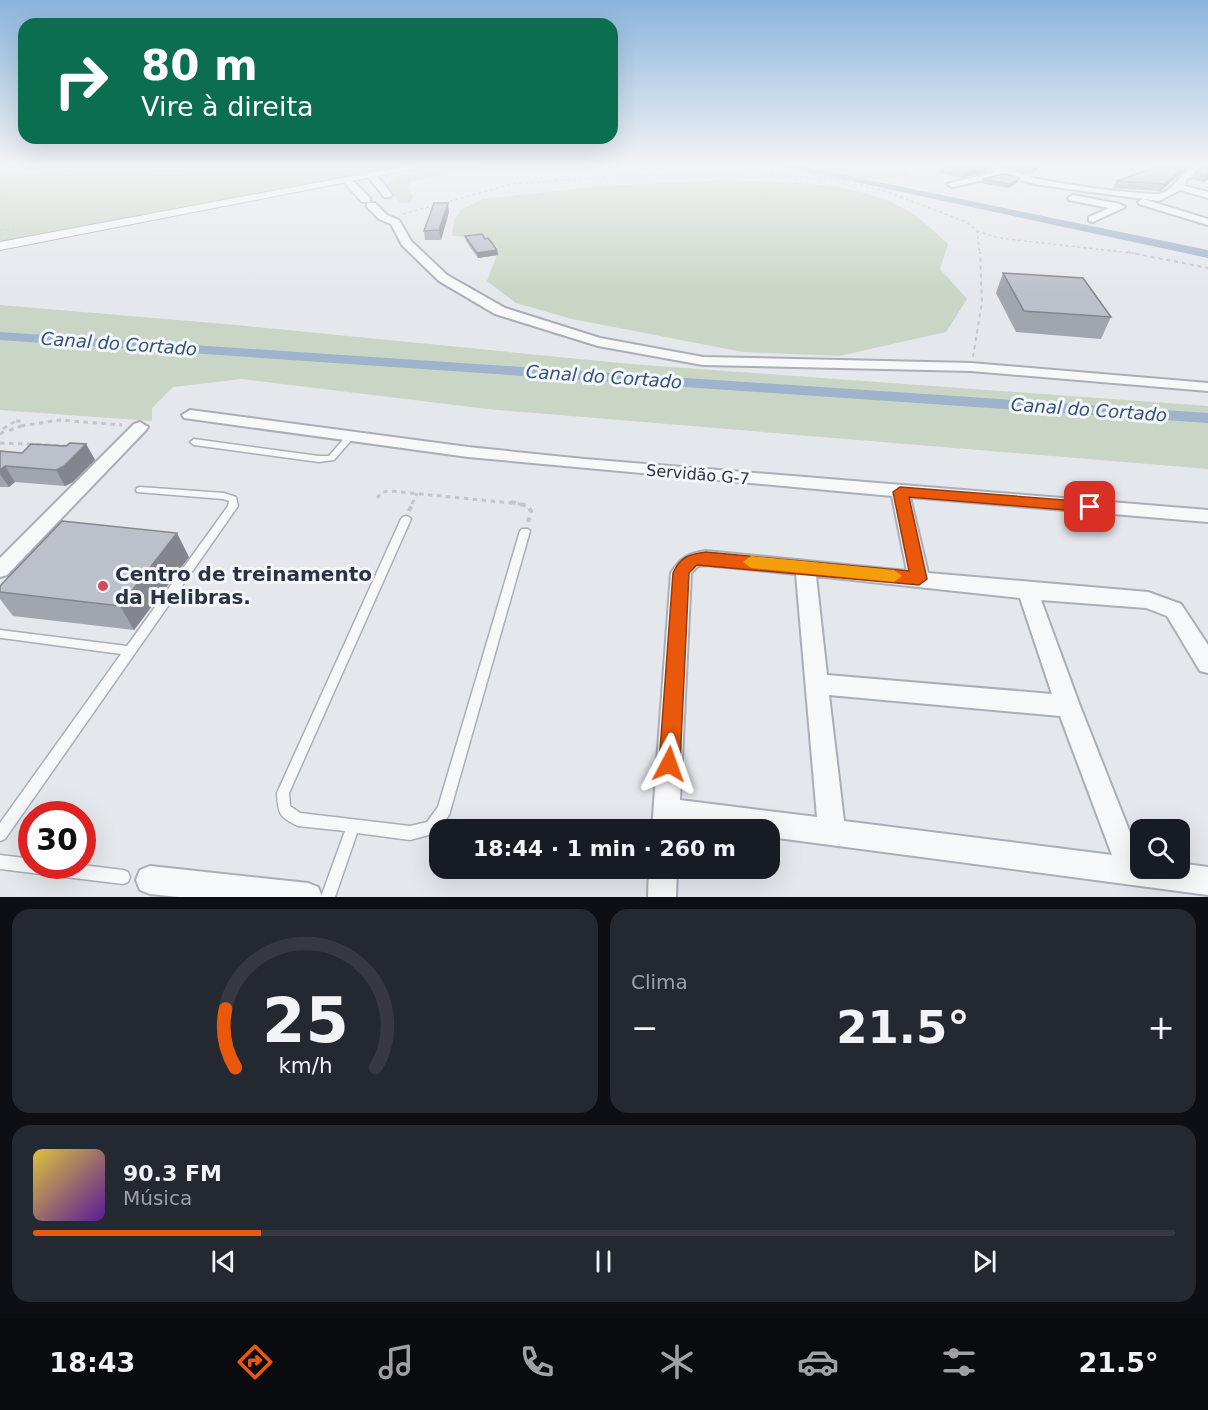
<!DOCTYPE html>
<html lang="pt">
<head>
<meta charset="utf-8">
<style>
  body { margin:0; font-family:"DejaVu Sans",sans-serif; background:#242831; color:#f1f3f6; height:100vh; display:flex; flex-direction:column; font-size:22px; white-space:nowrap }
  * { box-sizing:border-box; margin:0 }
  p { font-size:20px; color:#9ea1a6 }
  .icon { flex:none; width:33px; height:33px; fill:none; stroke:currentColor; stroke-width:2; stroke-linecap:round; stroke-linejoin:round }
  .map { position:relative; height:897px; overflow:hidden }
  .drawer { display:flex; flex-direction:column; gap:12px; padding:12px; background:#0d0f14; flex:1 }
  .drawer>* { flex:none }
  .top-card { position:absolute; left:18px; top:18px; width:600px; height:126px; border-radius:18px; box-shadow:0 6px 24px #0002; background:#0b6e4f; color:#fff; overflow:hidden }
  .fabs { position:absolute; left:1130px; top:819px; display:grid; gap:12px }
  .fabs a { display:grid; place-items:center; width:60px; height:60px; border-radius:12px; background:#171b24; box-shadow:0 6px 24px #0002; font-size:30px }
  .speed { position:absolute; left:18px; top:801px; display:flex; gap:12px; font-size:30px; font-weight:700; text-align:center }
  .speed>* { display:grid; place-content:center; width:78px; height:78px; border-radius:50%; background:#171b24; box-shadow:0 6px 24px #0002; line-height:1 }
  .speed .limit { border:9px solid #d22; background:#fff; color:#111 }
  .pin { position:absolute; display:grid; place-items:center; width:51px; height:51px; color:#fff; margin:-26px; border-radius:12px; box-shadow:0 3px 9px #0006 }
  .me { position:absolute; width:66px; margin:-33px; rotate:4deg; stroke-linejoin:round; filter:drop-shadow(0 0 4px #0008) }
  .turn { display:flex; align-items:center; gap:21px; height:126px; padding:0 24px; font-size:27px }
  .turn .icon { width:78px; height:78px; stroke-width:2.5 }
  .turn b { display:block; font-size:42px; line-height:51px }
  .big { font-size:45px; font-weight:800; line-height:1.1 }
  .drawer .tile { flex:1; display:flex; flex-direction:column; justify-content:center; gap:9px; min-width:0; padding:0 21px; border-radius:18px; background:#242831 }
  .drawer .dial { align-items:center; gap:0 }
  .dial svg { height:156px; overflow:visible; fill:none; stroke:#363941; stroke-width:7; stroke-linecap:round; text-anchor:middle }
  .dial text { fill:#f1f3f6; stroke:none }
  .song { display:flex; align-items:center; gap:18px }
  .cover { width:72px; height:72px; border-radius:9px; background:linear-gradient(135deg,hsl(50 70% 55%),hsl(270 70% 35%)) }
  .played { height:6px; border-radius:3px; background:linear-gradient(90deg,#ea580c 20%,#363941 20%) }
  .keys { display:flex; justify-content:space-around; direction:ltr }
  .heat { display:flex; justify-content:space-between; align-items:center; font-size:33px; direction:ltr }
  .drawer .tiles { flex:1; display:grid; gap:12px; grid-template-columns:1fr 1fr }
  .tile:last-child { grid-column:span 2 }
  .trip { position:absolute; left:429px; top:819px; width:351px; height:60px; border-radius:18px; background:#171b24; box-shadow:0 6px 24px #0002; font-weight:800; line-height:60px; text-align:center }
  .menu { display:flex; height:96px; justify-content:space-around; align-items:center; background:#090b0e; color:#9ea1a6 }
  .menu .icon { width:42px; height:42px }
  .menu .active { color:#ea580c }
  .menu b { font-size:27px; color:#f1f3f6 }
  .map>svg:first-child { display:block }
  .green { fill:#c9d6c5 }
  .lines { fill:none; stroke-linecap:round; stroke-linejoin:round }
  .canal { fill:#9fb4cc; fill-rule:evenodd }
  .service-casing { stroke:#a9aeb7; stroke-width:3 }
  .minor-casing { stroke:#a9aeb7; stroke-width:4 }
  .tertiary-casing { stroke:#a9aeb7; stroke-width:2 }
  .path-far3 { stroke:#c2c5cb; stroke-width:1.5; stroke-dasharray:3 3; stroke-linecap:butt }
  .path-far2 { stroke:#c2c5cb; stroke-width:2; stroke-dasharray:4 4; stroke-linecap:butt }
  .path-far1 { stroke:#c2c5cb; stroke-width:3; stroke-dasharray:4.5 4.5; stroke-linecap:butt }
  .path { stroke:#c2c5cb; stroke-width:4; stroke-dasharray:5 5; stroke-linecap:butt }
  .service { fill:#f7f8fa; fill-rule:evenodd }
  .minor { fill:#f7f8fa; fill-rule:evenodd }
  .tertiary { fill:#f7f8fa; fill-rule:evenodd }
  .wall { fill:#a1a5ae }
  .shaded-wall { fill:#83868d }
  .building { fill:#bbc0ca; stroke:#83868d; stroke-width:1.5 }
  .route { fill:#ea580c; stroke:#983908; stroke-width:1.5 }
  .slow { fill:#f59e0b }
  .poi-dot { fill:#d1495b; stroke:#f4f6f9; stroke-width:2 }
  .labels { text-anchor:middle; stroke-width:6; stroke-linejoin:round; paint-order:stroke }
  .street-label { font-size:16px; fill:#2b3445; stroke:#f4f6f9 }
  .water-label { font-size:18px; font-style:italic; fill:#34527a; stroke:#f4f6f9 }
  .near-poi-label { font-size:20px; font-weight:bold; fill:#2b3445; stroke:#f4f6f9; text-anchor:start }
</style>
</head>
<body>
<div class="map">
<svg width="1208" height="897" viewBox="0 0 1208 897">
  <rect width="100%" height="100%" fill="#e4e7ec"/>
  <path class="green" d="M0,165H411L0,242Z
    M439,165H487L410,182L407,188L413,197L409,203L400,202L384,186L405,171Z
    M758,165H931L907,171L905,172L908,175L898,178L836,180Z
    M1055,165H1143C1116,179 1083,175 1055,165Z
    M726,180C786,183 861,180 913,214C925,222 937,234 948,244L940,269L967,299L946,332L839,356L743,352L572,319L516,303L487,281L499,249C486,236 469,237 452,236L454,220L462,209L483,199L601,186Z
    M0,305L237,325L630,364L1208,406V469L487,409L242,379L173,387L152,408V421L0,410Z"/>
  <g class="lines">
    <path class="canal" d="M776,165H796L1208,250V258Z
      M0,332L1208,413V423L0,340Z"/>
    <g class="service-casing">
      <path id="service" d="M348,434H354L355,436L334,460L319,462L194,445L190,442L194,439L319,456H329Z
        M140,487L224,493L236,497L238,506L5,839L0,841V823L121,654L2,638H0V630L127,646L228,506L229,501L223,499L137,492L136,490L137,488Z
        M406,516L409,517L411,519L289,793L290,806L300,813L410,826L427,822L438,807L520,531L522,529H528L530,531L449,815L436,833L410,840L357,833L335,897H321L345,831L298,826C279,817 278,813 277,793L401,519L403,517Z
        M0,855L32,859V866L82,865L123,870L128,872L130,877L128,882L123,884L0,869Z"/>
    </g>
    <g class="minor-casing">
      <path id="minor" d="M985,165C1002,165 1020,175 1038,179C1075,186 1116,192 1154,194C1176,196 1178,165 1207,165L1187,179L1184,186L1208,192V198L1180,190L1159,201L1040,185L1003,176L952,187L947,184L996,172Z
        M369,173H375L392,195L390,197H384L367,175Z
        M344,178H350L370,198V202H362L344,182Z
        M1073,195L1120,204L1125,207L1093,222L1089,221V217L1109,208L1069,200L1068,198Z
        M1143,199L1208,219V225L1139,204L1138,202Z
        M367,203H375L387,215L399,220L411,241L447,275L505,308L600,338L703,357L971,363L1208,383V391L971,371L703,365L598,346L495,314L439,281L402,245L391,224L379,219L367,207Z
        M190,410L468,447L584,459L1208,510V522L910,497L928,573L1148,592L1181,604L1208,645V673L1200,671L1167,616L1146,608L1041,600L1080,706L1140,858V868H1179V863L1208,867V895L770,837V830H709L678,826V830H652L671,573C680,558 689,553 706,551L907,571L892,496L468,457L184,418L182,415ZM706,565L796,574L817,817L680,800L691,573L698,566ZM816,576L1020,598L1052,694L827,675ZM829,695L1060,716L1112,855L844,821Z
        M140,422L148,427L146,430L7,575L0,577V558L134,424Z
        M150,866L308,883L318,887L322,897H178L150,894L140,890L136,880L140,870Z
        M649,868H677L676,897H648Z"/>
    </g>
    <g class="tertiary-casing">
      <path id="tertiary" d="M411,165H433L0,250V242Z"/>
    </g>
    <path class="path-far3" d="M32,183L87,165
      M26,185L222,165
      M0,193L26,185
      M403,214L513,184L604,177L754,172L848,182L885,191L966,222L977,231L980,254
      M0,230H13
      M977,231L999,238L1140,254"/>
    <path class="path-far2" d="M1127,252L1208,268
      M973,357L982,303L980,252"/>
    <path class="path-far1" d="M16,421H21V426L11,430L4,428Z
      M21,426L59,420L122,425
      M0,434L6,430
      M0,443L70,446
      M377,498L382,492L391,491L521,504
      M412,504L417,493"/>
    <path class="path" d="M511,502L528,506L531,511L528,522
      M409,511L413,502"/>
    <use href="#service" class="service"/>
    <use href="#minor" class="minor"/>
    <use href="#tertiary" class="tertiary"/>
  </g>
  <path class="wall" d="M941,165H988L986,172L961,178L939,172Z
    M996,165H1039L1037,170L1030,175Z
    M1205,165L1208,180L1203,182L1191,179L1195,172Z
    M1168,166L1188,168L1160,191L1113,188L1116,181Z
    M1020,178L1018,182L1008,188L981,183L982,179Z
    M449,212L441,240H425L424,231Z
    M465,236L485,239L497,250L498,255L478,258L466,241Z
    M1003,273L1111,317L1101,339L1016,332L996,293Z
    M86,444L95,460L73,482L65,486L15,482L9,487H0V451L22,453Z
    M189,557L134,630L13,616L0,599V586Z"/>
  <path class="shaded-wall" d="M983,165H988L986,172L961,178L964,170Z
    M1038,165H1039L1037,170L1030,175L1032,168Z
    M1187,165H1199L1188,168L1160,191L1164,184Z
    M1207,175H1208V180L1203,182Z
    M1020,178L1018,182L1008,188L1010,184Z
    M448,203L449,212L441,240L439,230Z
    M497,250L498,255L478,258L477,253Z
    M86,444L95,460L73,482L65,486L56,470Z
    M5,466L15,482L9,487L0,474V470Z
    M177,533L189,557L134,630L120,606Z"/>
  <path class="building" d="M945,165H983L964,170Z
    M1020,165H1038L1032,168Z
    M1162,165L1168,166L1169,165H1187L1164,184L1116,181Z
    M1205,165H1208V175H1207L1195,172Z
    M1004,174L1020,178L1010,184L982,179Z
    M434,203H448L439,230L424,231Z
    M482,234L485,239L488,238L497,250L477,253L465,236Z
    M1003,273L1083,278L1111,317L1024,311Z
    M70,443L86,444L64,466L56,470L5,466L0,470V451L22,453L31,444L66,446Z
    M62,521L177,533L120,606L0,592V586Z"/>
  <linearGradient id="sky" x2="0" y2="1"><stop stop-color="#8bb4dd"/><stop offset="0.57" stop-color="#f3f4f6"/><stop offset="1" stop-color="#f3f4f6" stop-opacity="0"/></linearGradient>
  <rect width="1208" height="291" fill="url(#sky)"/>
  <path class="route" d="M900,487L1090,502L1097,507L1090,512L909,497L927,579L919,585L697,565L689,573L680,764L677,771L669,773L662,771L659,764L673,573C680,557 689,554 706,552L909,571L893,492Z"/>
  <path class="slow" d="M751,556L894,570L902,576L894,582L751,568L743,562Z"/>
  <circle class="poi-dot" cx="103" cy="586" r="6"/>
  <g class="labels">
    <g class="street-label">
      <text transform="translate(698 474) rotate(5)" y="6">Servidão G-7</text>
    </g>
    <g class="water-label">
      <text transform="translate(119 344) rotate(4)" y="6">Canal do Cortado</text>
      <text transform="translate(604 377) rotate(4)" y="6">Canal do Cortado</text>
      <text transform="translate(1089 410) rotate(4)" y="6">Canal do Cortado</text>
    </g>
    <g class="near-poi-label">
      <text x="115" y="581">Centro de treinamento<tspan x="115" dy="23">da Helibras.</tspan></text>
    </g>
  </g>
</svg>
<div class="fabs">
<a><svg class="icon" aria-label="search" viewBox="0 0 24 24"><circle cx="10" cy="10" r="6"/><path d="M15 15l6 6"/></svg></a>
</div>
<div class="speed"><div class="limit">30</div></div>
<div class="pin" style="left:1090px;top:507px;background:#d93025"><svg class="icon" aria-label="arrive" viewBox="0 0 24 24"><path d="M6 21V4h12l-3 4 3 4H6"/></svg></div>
<svg class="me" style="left:669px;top:764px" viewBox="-20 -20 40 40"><path d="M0-17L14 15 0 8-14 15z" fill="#ea580c" stroke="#fff" stroke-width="4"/></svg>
<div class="trip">18:44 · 1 min · 260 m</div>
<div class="top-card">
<div class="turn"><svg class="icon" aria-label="right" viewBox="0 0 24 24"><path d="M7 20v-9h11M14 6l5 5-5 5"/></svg><div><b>80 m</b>Vire à direita</div></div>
</div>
</div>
<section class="drawer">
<div class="tiles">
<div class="tile dial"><svg viewBox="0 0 100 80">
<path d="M14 69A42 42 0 1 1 86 69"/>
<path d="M14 69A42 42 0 0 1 9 39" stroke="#ea580c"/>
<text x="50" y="56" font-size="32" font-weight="700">25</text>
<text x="50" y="72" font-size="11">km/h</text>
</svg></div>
<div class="tile"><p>Clima</p>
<div class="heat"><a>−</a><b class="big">21.5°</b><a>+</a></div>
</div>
<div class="tile">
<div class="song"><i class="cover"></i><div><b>90.3 FM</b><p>Música</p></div></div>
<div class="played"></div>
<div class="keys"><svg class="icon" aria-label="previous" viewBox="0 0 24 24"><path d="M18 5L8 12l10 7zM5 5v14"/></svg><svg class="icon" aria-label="pause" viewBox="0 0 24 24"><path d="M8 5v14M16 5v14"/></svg><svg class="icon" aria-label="next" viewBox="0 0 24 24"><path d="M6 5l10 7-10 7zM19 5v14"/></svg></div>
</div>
</div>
</section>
<nav class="menu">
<b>18:43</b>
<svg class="icon active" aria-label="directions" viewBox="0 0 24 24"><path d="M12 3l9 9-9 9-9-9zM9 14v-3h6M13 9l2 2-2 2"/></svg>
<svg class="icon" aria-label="music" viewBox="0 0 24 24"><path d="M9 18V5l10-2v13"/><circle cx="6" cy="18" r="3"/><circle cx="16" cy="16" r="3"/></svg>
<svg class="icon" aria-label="phone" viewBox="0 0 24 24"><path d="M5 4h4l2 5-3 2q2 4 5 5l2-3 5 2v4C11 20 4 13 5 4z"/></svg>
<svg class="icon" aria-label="climate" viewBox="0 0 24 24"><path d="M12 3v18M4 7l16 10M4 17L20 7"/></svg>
<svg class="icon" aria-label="car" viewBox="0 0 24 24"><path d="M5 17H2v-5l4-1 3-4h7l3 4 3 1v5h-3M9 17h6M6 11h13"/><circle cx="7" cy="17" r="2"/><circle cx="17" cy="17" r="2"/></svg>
<svg class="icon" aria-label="filters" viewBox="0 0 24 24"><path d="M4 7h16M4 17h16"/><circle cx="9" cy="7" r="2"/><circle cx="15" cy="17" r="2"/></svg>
<b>21.5°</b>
</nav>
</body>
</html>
